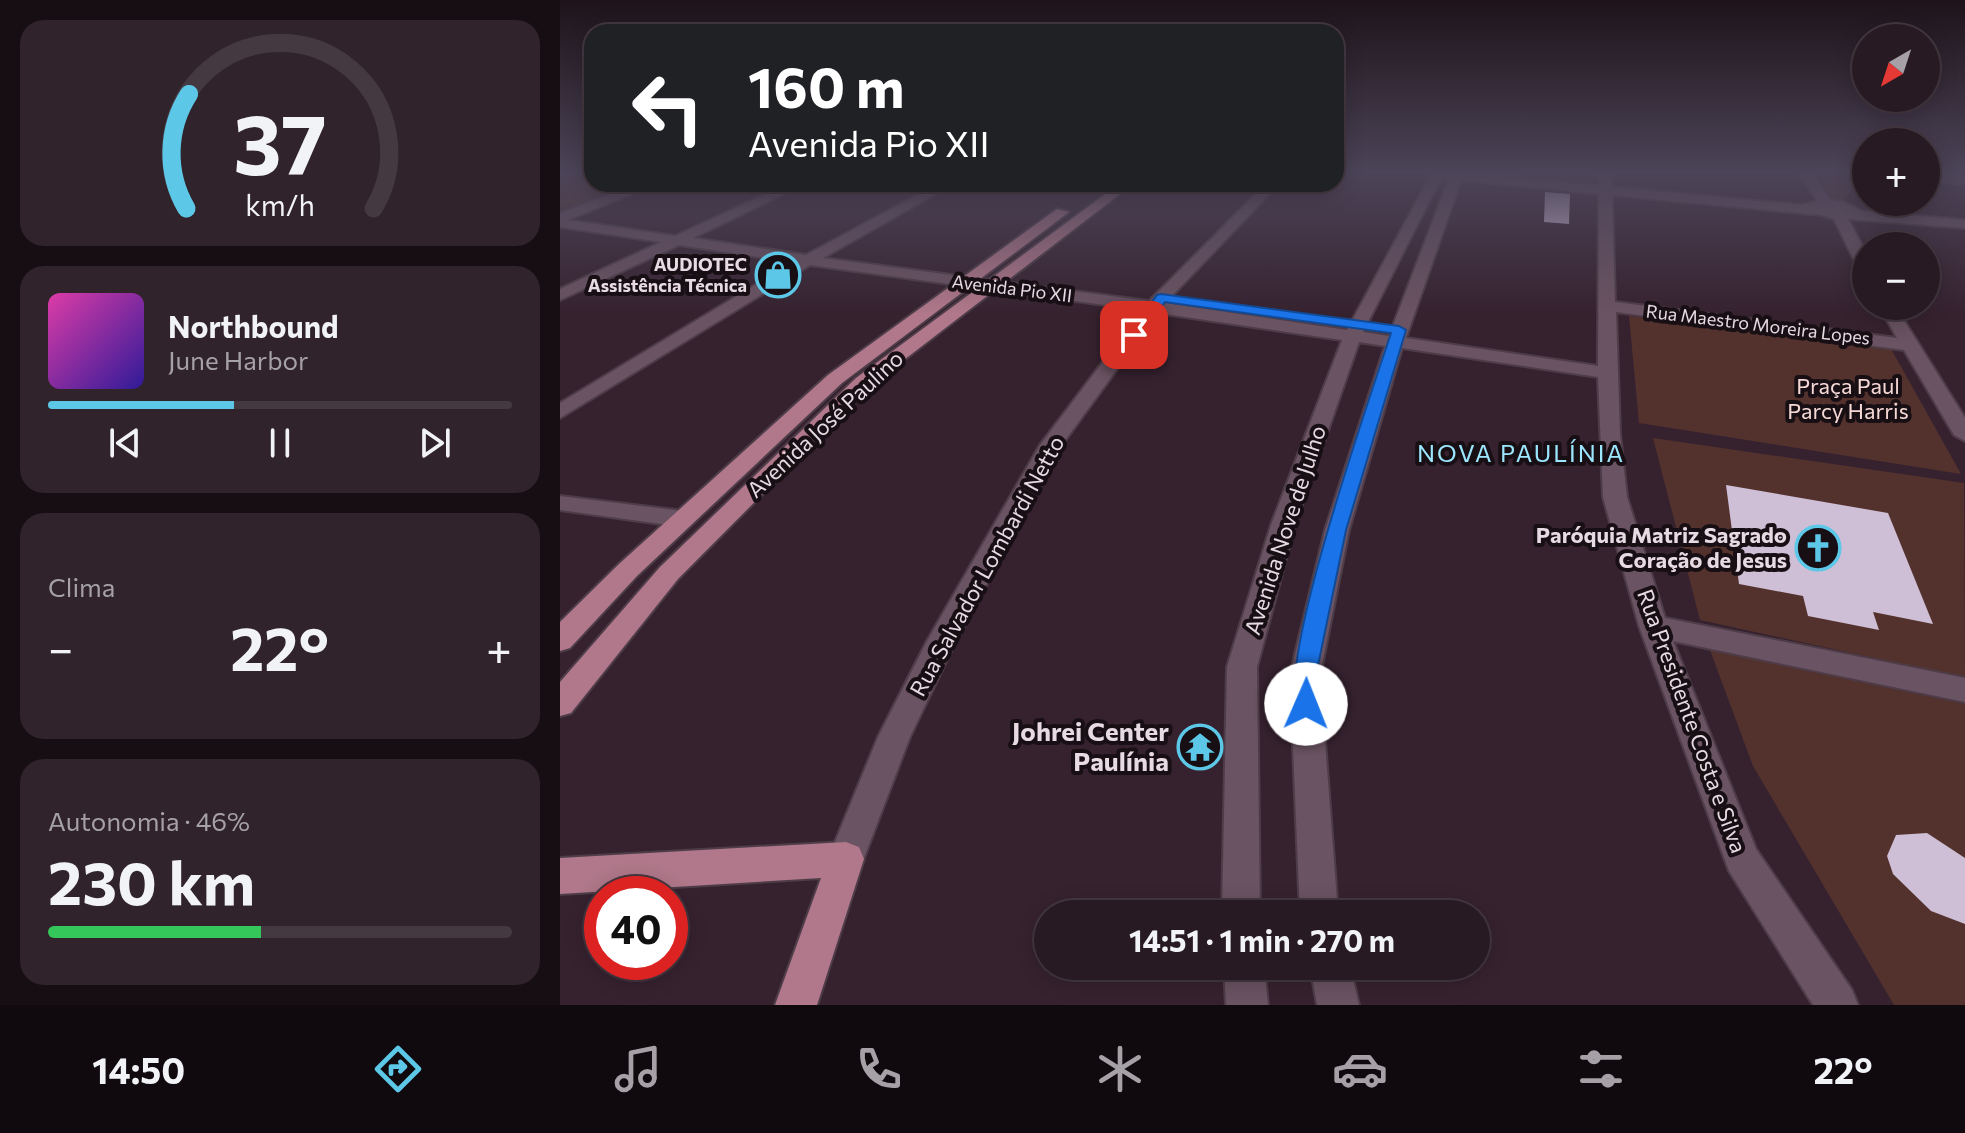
<!DOCTYPE html>
<html lang="pt">
<head>
<meta charset="utf-8">
<style>
  body { margin:0; font-family:Commissioner,sans-serif; background:#30232b; color:#f1f3f6; height:100vh; display:flex; flex-direction:column; font-size:30px; white-space:nowrap }
  * { box-sizing:border-box; margin:0 }
  p { font-size:26px; color:#a5a1a6 }
  .icon { flex:none; width:44px; height:44px; fill:none; stroke:currentColor; stroke-width:2; stroke-linecap:round; stroke-linejoin:round }
  .map { position:relative; flex:1; overflow:hidden }
  .details { display:flex; flex-direction:column; gap:20px; padding:20px; background:#160e13; width:560px }
  .details>* { flex:none }
  .top-card { position:absolute; left:24px; top:24px; width:760px; height:168px; border-radius:24px; box-shadow:0 4px 20px #0003,0 0 0 2px #443841; background:#202124; color:#fff; overflow:hidden }
  .needle { width:52px; rotate:219deg }
  .buttons { position:absolute; left:1292px; top:24px; display:grid; gap:16px }
  .buttons a { display:grid; place-items:center; width:88px; height:88px; border-radius:50%; background:#281a23; box-shadow:0 4px 20px #0003,0 0 0 2px #443841; font-size:40px }
  .speed { position:absolute; left:24px; top:876px; display:flex; gap:16px; font-size:40px; font-weight:700; text-align:center }
  .speed>* { display:grid; place-content:center; width:104px; height:104px; border-radius:50%; background:#281a23; box-shadow:0 4px 20px #0003,0 0 0 2px #443841; line-height:1 }
  .speed .limit { border:12px solid #d22; background:#fff; color:#111 }
  .pin { position:absolute; display:grid; place-items:center; width:68px; height:68px; color:#fff; margin:-34px; border-radius:16px; box-shadow:0 4px 12px #0006 }
  .me { position:absolute; width:88px; margin:-44px; rotate:1deg; stroke-linejoin:round; filter:drop-shadow(0 0 6px #0008) }
  .turn { display:flex; align-items:center; gap:28px; height:168px; padding:0 32px; font-size:36px }
  .turn .icon { width:104px; height:104px; stroke-width:2.5 }
  .turn b { display:block; font-size:56px; line-height:68px }
  .big { font-size:60px; font-weight:700; line-height:1.1 }
  .details .card { flex:1; display:flex; flex-direction:column; justify-content:center; gap:12px; min-width:0; padding:0 28px; border-radius:24px; background:#30232b }
  .details .dial { align-items:center; gap:0 }
  .dial svg { height:208px; overflow:visible; fill:none; stroke:#443841; stroke-width:7; stroke-linecap:round; text-anchor:middle }
  .dial text { fill:#f1f3f6; stroke:none }
  .song { display:flex; align-items:center; gap:24px }
  .cover { width:96px; height:96px; border-radius:12px; background:linear-gradient(135deg,hsl(320 70% 55%),hsl(250 70% 35%)) }
  .played { height:8px; border-radius:4px; background:linear-gradient(90deg,#5cc7e7 40%,#443841 40%) }
  .keys { display:flex; justify-content:space-around; direction:ltr }
  .heat { display:flex; justify-content:space-between; align-items:center; font-size:44px; direction:ltr }
  .charge { height:12px; border-radius:6px; background:linear-gradient(90deg,#34c759 46%,#443841 0) }
  .trip { position:absolute; left:474px; top:900px; width:456px; height:80px; border-radius:40px; background:#281a23; box-shadow:0 4px 20px #0003,0 0 0 2px #443841; font-weight:700; line-height:80px; text-align:center }
  .menu { display:flex; height:128px; justify-content:space-around; align-items:center; background:#100a0e; color:#a5a1a6 }
  .menu .icon { width:56px; height:56px }
  .menu .selected { color:#5cc7e7 }
  .menu b { font-size:36px; color:#f1f3f6 }
  main { display:flex; flex:1; min-height:0 }
  .map>svg:first-child { display:block }
  .green { fill:#53322e }
  .building { fill:#cebed6 }
  .lines { fill:none; stroke-linecap:round; stroke-linejoin:round }
  .minor-casing { stroke:#4e3d48; stroke-width:4 }
  .major-casing { stroke:#4e3d48; stroke-width:4 }
  .minor { fill:#6a5362; fill-rule:evenodd }
  .major { fill:#b0788a; fill-rule:evenodd }
  .route { fill:#1a73e8; stroke:#114b97; stroke-width:2 }
  .labels { text-anchor:middle; stroke-width:8; stroke-linejoin:round; paint-order:stroke }
  .far-poi-label { font-size:18px; font-weight:bold; fill:#e8dae3; stroke:#180f15; text-anchor:end }
  .far-street-label { font-size:18px; fill:#e8dae3; stroke:#180f15 }
  .park-label { font-size:22px; fill:#f6d9d6; stroke:#180f15 }
  .street-label { font-size:22px; fill:#e8dae3; stroke:#180f15 }
  .poi-label { font-size:22px; font-weight:bold; fill:#e8dae3; stroke:#180f15; text-anchor:end }
  .neighbourhood-label { font-size:24px; letter-spacing:2px; fill:#9ce6fe; stroke:#180f15 }
  .near-poi-label { font-size:26px; font-weight:bold; fill:#e8dae3; stroke:#180f15; text-anchor:end }
</style>
</head>
<body>
<main>
<section class="details">
<div class="card dial"><svg viewBox="0 0 100 80">
<path d="M14 69A42 42 0 1 1 86 69"/>
<path d="M14 69A42 42 0 0 1 15 25" stroke="#5cc7e7"/>
<text x="50" y="56" font-size="32" font-weight="700">37</text>
<text x="50" y="72" font-size="11">km/h</text>
</svg></div>
<div class="card">
<div class="song"><i class="cover"></i><div><b>Northbound</b><p>June Harbor</p></div></div>
<div class="played"></div>
<div class="keys"><svg class="icon" aria-label="previous" viewBox="0 0 24 24"><path d="M18 5L8 12l10 7zM5 5v14"/></svg><svg class="icon" aria-label="pause" viewBox="0 0 24 24"><path d="M8 5v14M16 5v14"/></svg><svg class="icon" aria-label="next" viewBox="0 0 24 24"><path d="M6 5l10 7-10 7zM19 5v14"/></svg></div>
</div>
<div class="card"><p>Clima</p>
<div class="heat"><a>−</a><b class="big">22°</b><a>+</a></div>
</div>
<div class="card"><p>Autonomia · 46%</p><b class="big">230 km</b><div class="charge"></div></div>
</section>
<div class="map">
<svg width="1405" height="1005" viewBox="0 0 1405 1005">
  <rect width="100%" height="100%" fill="#36222f"/>
  <path class="green" d="M0,173H32V184H86L0,214Z
    M912,173H1037V180L1024,185Z
    M1259,173L1301,178L1282,202L1274,201L1257,175Z
    M1069,316L1330,347L1401,474L1079,423Z
    M1093,438L1404,483L1405,678L1140,620Z
    M1150,650L1405,704V1005H1334L1193,766Z"/>
  <path class="building" d="M985,192L1010,194L1009,224L984,222Z
    M1166,485L1328,513L1373,624L1313,612L1319,630L1248,616L1243,596L1179,584Z
    M1367,833L1405,858V924L1371,911L1333,874L1327,856L1336,835Z"/>
  <g class="lines">
    <g class="minor-casing">
      <path id="minor" d="M872,173H904L1039,186V173H1051L1052,187L1242,205L1257,201L1240,173H1252L1270,200L1281,201L1303,211L1405,220V228L1288,219L1306,253V273L1298,268L1274,219L1261,215L1052,195L1055,302L1337,338L1319,306H1335L1405,418V441L1394,435L1344,350L1056,312L1060,434L1067,497L1105,618L1405,678V702L1113,641L1196,849L1292,990L1298,1005H1253L1169,871L1079,626L1043,497L1038,377L842,348L789,530L760,675L778,914H740L730,675L765,530L825,346L799,342L735,525L697,667L700,914H662L667,667L711,525L782,340L598,313L501,446L392,649L350,737L299,871L286,876L273,871L268,859L318,737L367,641L480,445L582,310L250,265L0,418V403L233,262L119,245L0,300V289L101,242L0,227V213L78,184H96L8,220L115,236L228,184H244L133,238L246,255L378,184H393L263,258L589,301L706,184H719L605,303L787,330ZM881,178L889,179L829,336L803,332ZM901,180L1039,194L1038,366L846,338Z
        M1366,173L1405,176V184L1366,181Z
        M0,496L123,511L132,514L135,519L132,524L123,527L0,510Z
        M664,966H704L708,1005H666Z
        M750,966H790L799,1005H757Z"/>
    </g>
    <g class="major-casing">
      <path id="major" d="M559,184H573L310,386L118,579L11,713L0,716V682L100,567L296,378Z
        M497,209L509,212L282,383L77,576L10,648L0,651V622L59,564L268,375Z
        M286,842L299,847L304,859L257,1005H215L261,878L0,894V858Z"/>
    </g>
    <use href="#minor" class="minor"/>
    <use href="#major" class="major"/>
  </g>
  <linearGradient id="sky" x2="0" y2="1"><stop stop-color="#1e131a"/><stop offset="0.55" stop-color="#4c4458"/><stop offset="1" stop-color="#4c4458" stop-opacity="0"/></linearGradient>
  <rect width="1405" height="314" fill="url(#sky)"/>
  <path class="route" d="M601,294L839,326L846,330L786,530L756,675L758,704L755,710L746,713L738,710C715,666 812,392 831,333L605,302L579,337H570V332L597,295Z"/>
  <defs>
    <g id="shop-ring" transform="scale(2.3)"><circle r="9.5" fill="#180f15" stroke="#5cc7e7" stroke-width="1.5"/><path d="M-5-2.5h2.3a2.7 3.5 0 0 1 5.4 0H5L5.5 6h-11ZM-1.5-2.5h3a1.5 2.3 0 0 0-3 0Z" fill="#5cc7e7"/></g>
    <g id="church-ring" transform="scale(2.3)"><circle r="9.5" fill="#180f15" stroke="#5cc7e7" stroke-width="1.5"/><path d="M-1.2-6h2.4v3.5h3.3v2.4h-3.3V6h-2.4V-.1h-3.3v-2.4h3.3Z" fill="#5cc7e7"/></g>
    <g id="temple-ring" transform="scale(2.3)"><circle r="9.5" fill="#180f15" stroke="#5cc7e7" stroke-width="1.5"/><path d="M0-6L5-2H3V0L6.5 2.5H4V6H1.5V3h-3V6H-4V2.5H-6.5L-3 0V-2H-5Z" fill="#5cc7e7"/></g>
  </defs>
  <g fill-rule="evenodd">
    <use href="#shop-ring" x="218" y="275"/>
    <use href="#church-ring" x="1258" y="548"/>
    <use href="#temple-ring" x="640" y="747"/>
  </g>
  <g class="labels">
    <g class="far-poi-label">
      <text x="187" y="271">AUDIOTEC<tspan x="187" dy="21">Assistência Técnica</tspan></text>
    </g>
    <g class="far-street-label">
      <text transform="translate(452 289) rotate(7)" y="6">Avenida Pio XII</text>
      <text transform="translate(1198 325) rotate(7)" y="6">Rua Maestro Moreira Lopes</text>
    </g>
    <g class="park-label">
      <text x="1288" y="394">Praça Paul<tspan x="1288" dy="25">Parcy Harris</tspan></text>
    </g>
    <g class="street-label">
      <text transform="translate(265 424) rotate(-43)" y="8">Avenida José Paulino</text>
      <text transform="translate(725 530) rotate(-72)" y="8">Avenida Nove de Julho</text>
      <text transform="translate(427 566) rotate(-61)" y="8">Rua Salvador Lombardi Netto</text>
      <text transform="translate(1132 721) rotate(70)" y="8">Rua Presidente Costa e Silva</text>
    </g>
    <g class="poi-label">
      <text x="1227" y="543">Paróquia Matriz Sagrado<tspan x="1227" dy="25">Coração de Jesus</tspan></text>
    </g>
    <g class="neighbourhood-label">
      <text x="961" y="462">NOVA PAULÍNIA</text>
    </g>
    <g class="near-poi-label">
      <text x="609" y="741">Johrei Center<tspan x="609" dy="30">Paulínia</tspan></text>
    </g>
  </g>
</svg>
<div class="buttons">
<a><svg class="needle" viewBox="-14 -14 28 28"><path d="M0-13l5 13h-10z" fill="#e53935"/><path d="M0 13l5-13h-10z" fill="#a5a1a6"/></svg></a>
<a>+</a>
<a>−</a>
</div>
<div class="speed"><div class="limit">40</div></div>
<div class="pin" style="left:574px;top:335px;background:#d93025"><svg class="icon" aria-label="arrive" viewBox="0 0 24 24"><path d="M6 21V4h12l-3 4 3 4H6"/></svg></div>
<svg class="me" style="left:746px;top:704px" viewBox="-20 -20 40 40"><circle r="19" fill="#fff"/><path d="M0-13L10 11 0 6-10 11z" fill="#1a73e8"/></svg>
<div class="trip">14:51 · 1 min · 270 m</div>
<div class="top-card">
<div class="turn"><svg class="icon" aria-label="left" viewBox="0 0 24 24"><path d="M17 20v-9H6M10 6l-5 5 5 5"/></svg><div><b>160 m</b>Avenida Pio XII</div></div>
</div>
</div>
</main>
<nav class="menu">
<b>14:50</b>
<svg class="icon selected" aria-label="directions" viewBox="0 0 24 24"><path d="M12 3l9 9-9 9-9-9zM9 14v-3h6M13 9l2 2-2 2"/></svg>
<svg class="icon" aria-label="music" viewBox="0 0 24 24"><path d="M9 18V5l10-2v13"/><circle cx="6" cy="18" r="3"/><circle cx="16" cy="16" r="3"/></svg>
<svg class="icon" aria-label="phone" viewBox="0 0 24 24"><path d="M5 4h4l2 5-3 2q2 4 5 5l2-3 5 2v4C11 20 4 13 5 4z"/></svg>
<svg class="icon" aria-label="climate" viewBox="0 0 24 24"><path d="M12 3v18M4 7l16 10M4 17L20 7"/></svg>
<svg class="icon" aria-label="car" viewBox="0 0 24 24"><path d="M5 17H2v-5l4-1 3-4h7l3 4 3 1v5h-3M9 17h6M6 11h13"/><circle cx="7" cy="17" r="2"/><circle cx="17" cy="17" r="2"/></svg>
<svg class="icon" aria-label="filters" viewBox="0 0 24 24"><path d="M4 7h16M4 17h16"/><circle cx="9" cy="7" r="2"/><circle cx="15" cy="17" r="2"/></svg>
<b>22°</b>
</nav>
</body>
</html>
